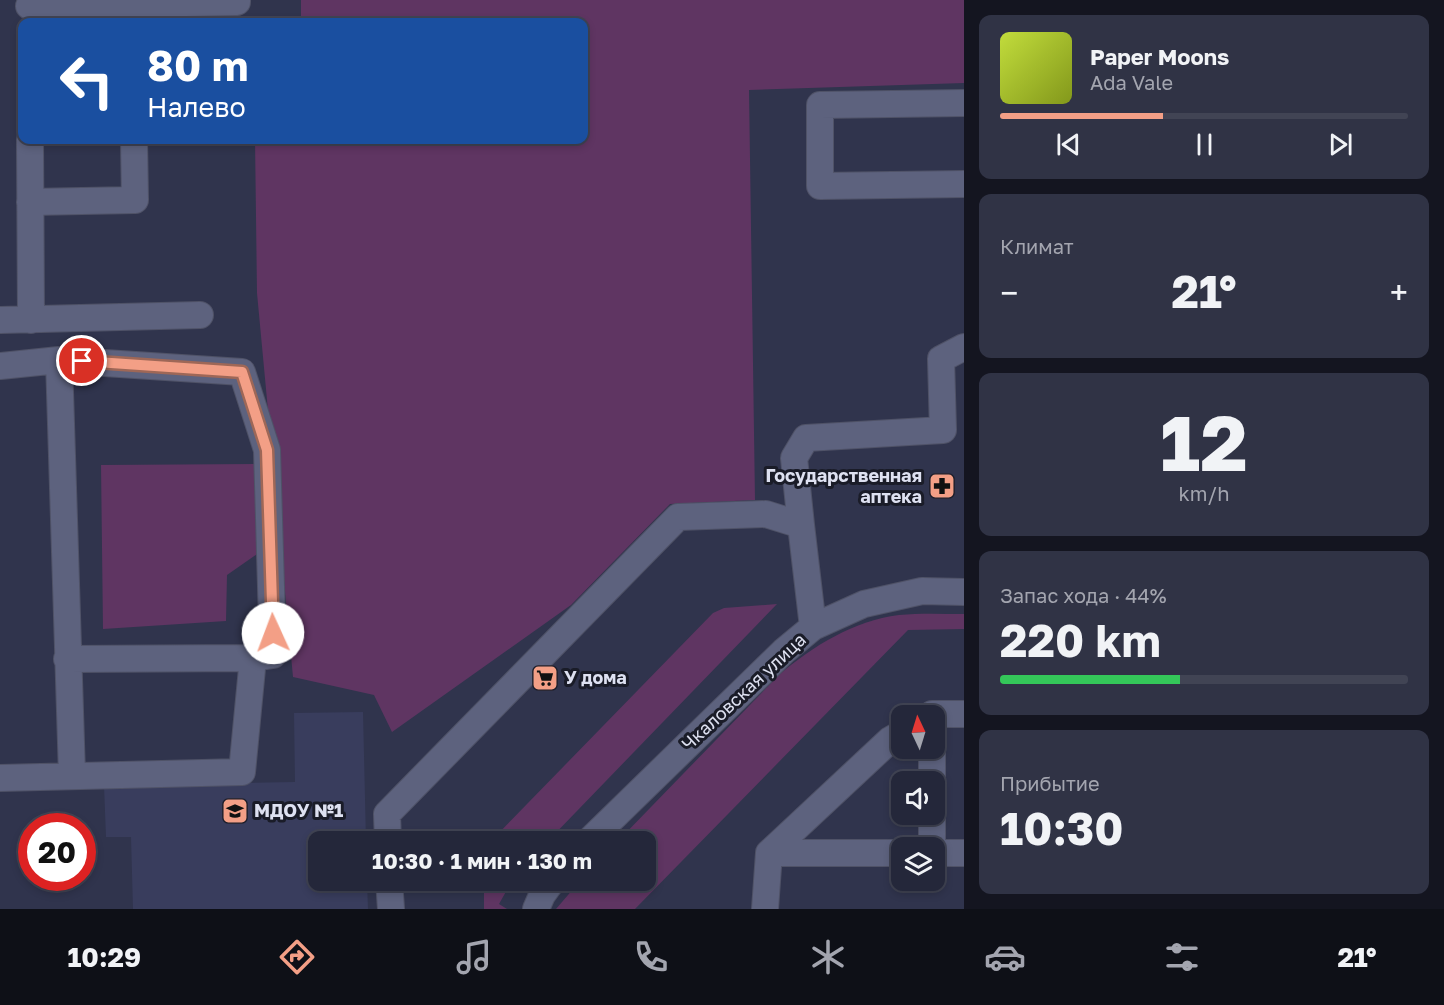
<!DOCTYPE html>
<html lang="ru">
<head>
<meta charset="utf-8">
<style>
  body { margin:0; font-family:"Golos Text",sans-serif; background:#303345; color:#f1f3f6; height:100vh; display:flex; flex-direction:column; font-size:22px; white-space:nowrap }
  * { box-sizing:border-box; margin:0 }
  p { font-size:20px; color:#a3a5af }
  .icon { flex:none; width:33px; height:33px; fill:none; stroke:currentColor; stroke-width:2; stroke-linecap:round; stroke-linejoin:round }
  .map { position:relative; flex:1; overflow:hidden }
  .sheet { display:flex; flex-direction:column; gap:15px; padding:15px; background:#141520; width:480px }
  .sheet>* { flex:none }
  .hud { position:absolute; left:18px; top:18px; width:570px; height:126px; border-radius:12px; box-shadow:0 3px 9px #0003,0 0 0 2px #414454; background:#1a4fa0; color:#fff; overflow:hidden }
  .needle { width:39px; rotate:356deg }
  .tools { position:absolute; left:891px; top:705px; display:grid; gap:12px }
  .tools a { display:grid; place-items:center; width:54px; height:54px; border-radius:12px; background:#24273a; box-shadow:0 3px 9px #0003,0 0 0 2px #414454; font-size:30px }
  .speed { position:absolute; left:18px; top:813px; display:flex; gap:12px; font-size:30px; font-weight:700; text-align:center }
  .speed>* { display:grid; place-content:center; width:78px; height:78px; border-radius:50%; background:#24273a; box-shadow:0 3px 9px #0003,0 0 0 2px #414454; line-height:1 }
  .speed .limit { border:9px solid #d22; background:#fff; color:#111 }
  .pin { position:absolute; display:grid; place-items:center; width:51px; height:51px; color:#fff; margin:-26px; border:3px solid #fff; border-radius:50%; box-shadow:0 2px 6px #0007 }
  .me { position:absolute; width:66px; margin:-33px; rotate:358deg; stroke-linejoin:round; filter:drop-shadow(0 0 4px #0008) }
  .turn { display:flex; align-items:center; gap:21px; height:126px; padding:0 30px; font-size:27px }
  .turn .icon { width:78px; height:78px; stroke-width:2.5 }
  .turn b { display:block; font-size:42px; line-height:51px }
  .big { font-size:45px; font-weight:700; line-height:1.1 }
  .sheet .widget { flex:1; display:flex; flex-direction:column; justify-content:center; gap:9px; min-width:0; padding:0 21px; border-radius:12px; background:#303345 }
  .sheet .dial { align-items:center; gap:0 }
  .dial b { font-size:78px; line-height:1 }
  .song { display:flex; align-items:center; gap:18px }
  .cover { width:72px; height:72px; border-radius:9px; background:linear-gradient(135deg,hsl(70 70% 55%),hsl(70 70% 35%)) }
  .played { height:6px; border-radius:3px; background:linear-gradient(90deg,#f39f86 40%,#414454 40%) }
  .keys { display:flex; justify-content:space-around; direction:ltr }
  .heat { display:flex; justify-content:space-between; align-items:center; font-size:33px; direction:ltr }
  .charge { height:9px; border-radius:4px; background:linear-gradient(90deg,#34c759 44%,#414454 0) }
  .trip { position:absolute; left:308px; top:831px; width:348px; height:60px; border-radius:12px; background:#24273a; box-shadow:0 3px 9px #0003,0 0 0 2px #414454; font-weight:700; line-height:60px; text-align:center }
  .tabs { display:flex; height:96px; justify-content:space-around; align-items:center; background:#0e1017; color:#a3a5af }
  .tabs .icon { width:42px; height:42px }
  .tabs .current { color:#f39f86 }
  .tabs b { font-size:27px; color:#f1f3f6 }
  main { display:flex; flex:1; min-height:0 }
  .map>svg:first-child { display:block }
  .built { fill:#393d5d }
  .green { fill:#5f3562 }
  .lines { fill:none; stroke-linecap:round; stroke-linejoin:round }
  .minor-casing { stroke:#4f5267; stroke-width:28 }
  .minor { stroke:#5d627e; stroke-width:26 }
  .route-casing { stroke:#9e6757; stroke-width:15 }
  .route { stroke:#f39f86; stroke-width:10 }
  .labels { text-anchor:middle; stroke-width:6; stroke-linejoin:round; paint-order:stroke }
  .poi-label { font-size:18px; font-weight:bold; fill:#dee1f1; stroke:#1a1c28; text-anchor:start }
  .street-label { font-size:18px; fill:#dee1f1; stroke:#1a1c28 }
</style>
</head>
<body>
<main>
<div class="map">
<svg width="964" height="909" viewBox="0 0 964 909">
  <rect width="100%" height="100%" fill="#30344d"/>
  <path class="built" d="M363,712L366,841L318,842V880L367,881L368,909H133L131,837H106L104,786L295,782L294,713Z"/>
  <path class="green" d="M301,0H964V83L749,90L755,500L670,504L571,605L392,732L374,695L293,677L257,293L255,140H584V22H301Z
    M258,464L260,552L227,575L226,621L103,629L101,465Z
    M777,604L548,841H491L713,613L724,608Z
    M964,614V629L908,630L635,909H556L580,881L645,880V842L618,841L779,675C813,646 853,621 899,615C920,613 942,614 964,614Z
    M484,881H512L499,904L507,909H484Z"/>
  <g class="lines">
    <g class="minor-casing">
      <path id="minor" d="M29,6L237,2V0
        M964,103L820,105V186L964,184
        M30,140L31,320
        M30,202L135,200L134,140
        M0,320L200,315
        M59,360L72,775
        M0,366L59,360L242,372L267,450L273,655L253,658L67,659
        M801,525L794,458L806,438L943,430L941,359L964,347
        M930,716L932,714H964
        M0,778L242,772L253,658
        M932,782V748
        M388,842L387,814L678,517L766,514L801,525L813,627
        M588,842L784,651L813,627L864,604L922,591L964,592
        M932,848V814
        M769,853H902
        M934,853H964
        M389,880L391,909
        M536,909L542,895L553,880
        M765,909L769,853L890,740L902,733"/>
    </g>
    <use href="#minor" class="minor"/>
  </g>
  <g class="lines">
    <g class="route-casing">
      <path id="route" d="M82,361L242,372L267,450L273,633"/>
    </g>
    <use href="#route" class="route"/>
  </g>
  <defs>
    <g id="pharmacy-square" transform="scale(1.35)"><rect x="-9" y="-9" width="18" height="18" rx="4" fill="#f39f86" stroke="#1a1c28"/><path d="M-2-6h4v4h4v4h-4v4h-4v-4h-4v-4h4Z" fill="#111"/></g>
    <g id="supermarket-square" transform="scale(1.35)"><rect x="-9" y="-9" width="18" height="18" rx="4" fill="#f39f86" stroke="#1a1c28"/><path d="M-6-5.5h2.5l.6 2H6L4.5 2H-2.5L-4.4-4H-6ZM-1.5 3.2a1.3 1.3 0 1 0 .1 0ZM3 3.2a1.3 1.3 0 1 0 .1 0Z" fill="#111"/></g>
    <g id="school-square" transform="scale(1.35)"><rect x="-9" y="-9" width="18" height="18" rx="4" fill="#f39f86" stroke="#1a1c28"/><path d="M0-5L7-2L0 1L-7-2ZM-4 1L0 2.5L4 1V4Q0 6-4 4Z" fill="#111"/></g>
  </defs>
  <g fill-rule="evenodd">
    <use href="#pharmacy-square" x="942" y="486"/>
    <use href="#supermarket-square" x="545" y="678"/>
    <use href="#school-square" x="235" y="811"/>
  </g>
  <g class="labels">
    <g class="poi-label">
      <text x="922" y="482" text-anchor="end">Государственная<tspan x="922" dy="21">аптека</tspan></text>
      <text x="564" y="684">У дома</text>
      <text x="254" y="817">МДОУ №1</text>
    </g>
    <g class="street-label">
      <text transform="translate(744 692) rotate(-43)" y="6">Чкаловская улица</text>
    </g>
  </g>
</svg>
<div class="tools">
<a><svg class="needle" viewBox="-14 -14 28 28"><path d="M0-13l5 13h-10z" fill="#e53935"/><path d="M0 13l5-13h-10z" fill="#a3a5af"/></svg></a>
<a><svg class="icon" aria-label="sound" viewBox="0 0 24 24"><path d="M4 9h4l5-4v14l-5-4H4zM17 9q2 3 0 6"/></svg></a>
<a><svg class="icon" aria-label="layers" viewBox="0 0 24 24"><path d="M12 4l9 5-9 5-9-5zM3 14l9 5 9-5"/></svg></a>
</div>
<div class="speed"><div class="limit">20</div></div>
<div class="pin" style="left:82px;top:361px;background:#d93025"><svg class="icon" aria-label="arrive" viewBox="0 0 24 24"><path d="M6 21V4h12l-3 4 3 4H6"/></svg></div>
<svg class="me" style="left:273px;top:633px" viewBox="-20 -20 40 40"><circle r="19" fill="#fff"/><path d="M0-13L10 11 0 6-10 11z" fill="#f39f86"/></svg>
<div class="trip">10:30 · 1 мин · 130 m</div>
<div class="hud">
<div class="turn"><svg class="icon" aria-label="left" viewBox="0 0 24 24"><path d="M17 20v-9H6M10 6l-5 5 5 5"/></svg><div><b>80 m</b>Налево</div></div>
</div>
</div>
<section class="sheet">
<div class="widget">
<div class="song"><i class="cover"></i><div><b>Paper Moons</b><p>Ada Vale</p></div></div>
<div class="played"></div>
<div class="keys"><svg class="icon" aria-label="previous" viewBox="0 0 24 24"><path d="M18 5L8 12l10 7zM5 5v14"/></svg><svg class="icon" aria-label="pause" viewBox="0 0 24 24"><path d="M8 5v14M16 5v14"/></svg><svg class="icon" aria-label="next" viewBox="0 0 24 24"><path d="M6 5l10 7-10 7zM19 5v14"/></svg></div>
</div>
<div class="widget"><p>Климат</p>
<div class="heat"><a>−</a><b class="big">21°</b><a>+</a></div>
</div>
<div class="widget dial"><b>12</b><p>km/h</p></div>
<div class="widget"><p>Запас хода · 44%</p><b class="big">220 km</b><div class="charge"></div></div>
<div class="widget"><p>Прибытие</p><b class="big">10:30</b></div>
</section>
</main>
<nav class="tabs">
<b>10:29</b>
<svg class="icon current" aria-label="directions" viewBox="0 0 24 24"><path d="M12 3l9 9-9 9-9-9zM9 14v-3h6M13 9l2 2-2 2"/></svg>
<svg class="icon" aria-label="music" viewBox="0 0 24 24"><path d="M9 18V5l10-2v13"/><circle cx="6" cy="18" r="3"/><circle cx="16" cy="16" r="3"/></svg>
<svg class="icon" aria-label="phone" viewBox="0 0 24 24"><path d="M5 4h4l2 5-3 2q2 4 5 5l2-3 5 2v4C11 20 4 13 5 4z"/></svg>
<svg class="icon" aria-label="climate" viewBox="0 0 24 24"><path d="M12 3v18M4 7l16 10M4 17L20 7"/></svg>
<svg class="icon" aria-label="car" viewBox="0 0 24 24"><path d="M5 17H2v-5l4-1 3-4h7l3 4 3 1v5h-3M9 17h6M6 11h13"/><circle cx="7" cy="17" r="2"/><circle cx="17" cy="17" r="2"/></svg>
<svg class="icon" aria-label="filters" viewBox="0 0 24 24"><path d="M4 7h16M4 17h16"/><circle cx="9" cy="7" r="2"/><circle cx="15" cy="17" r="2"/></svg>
<b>21°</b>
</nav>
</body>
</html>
